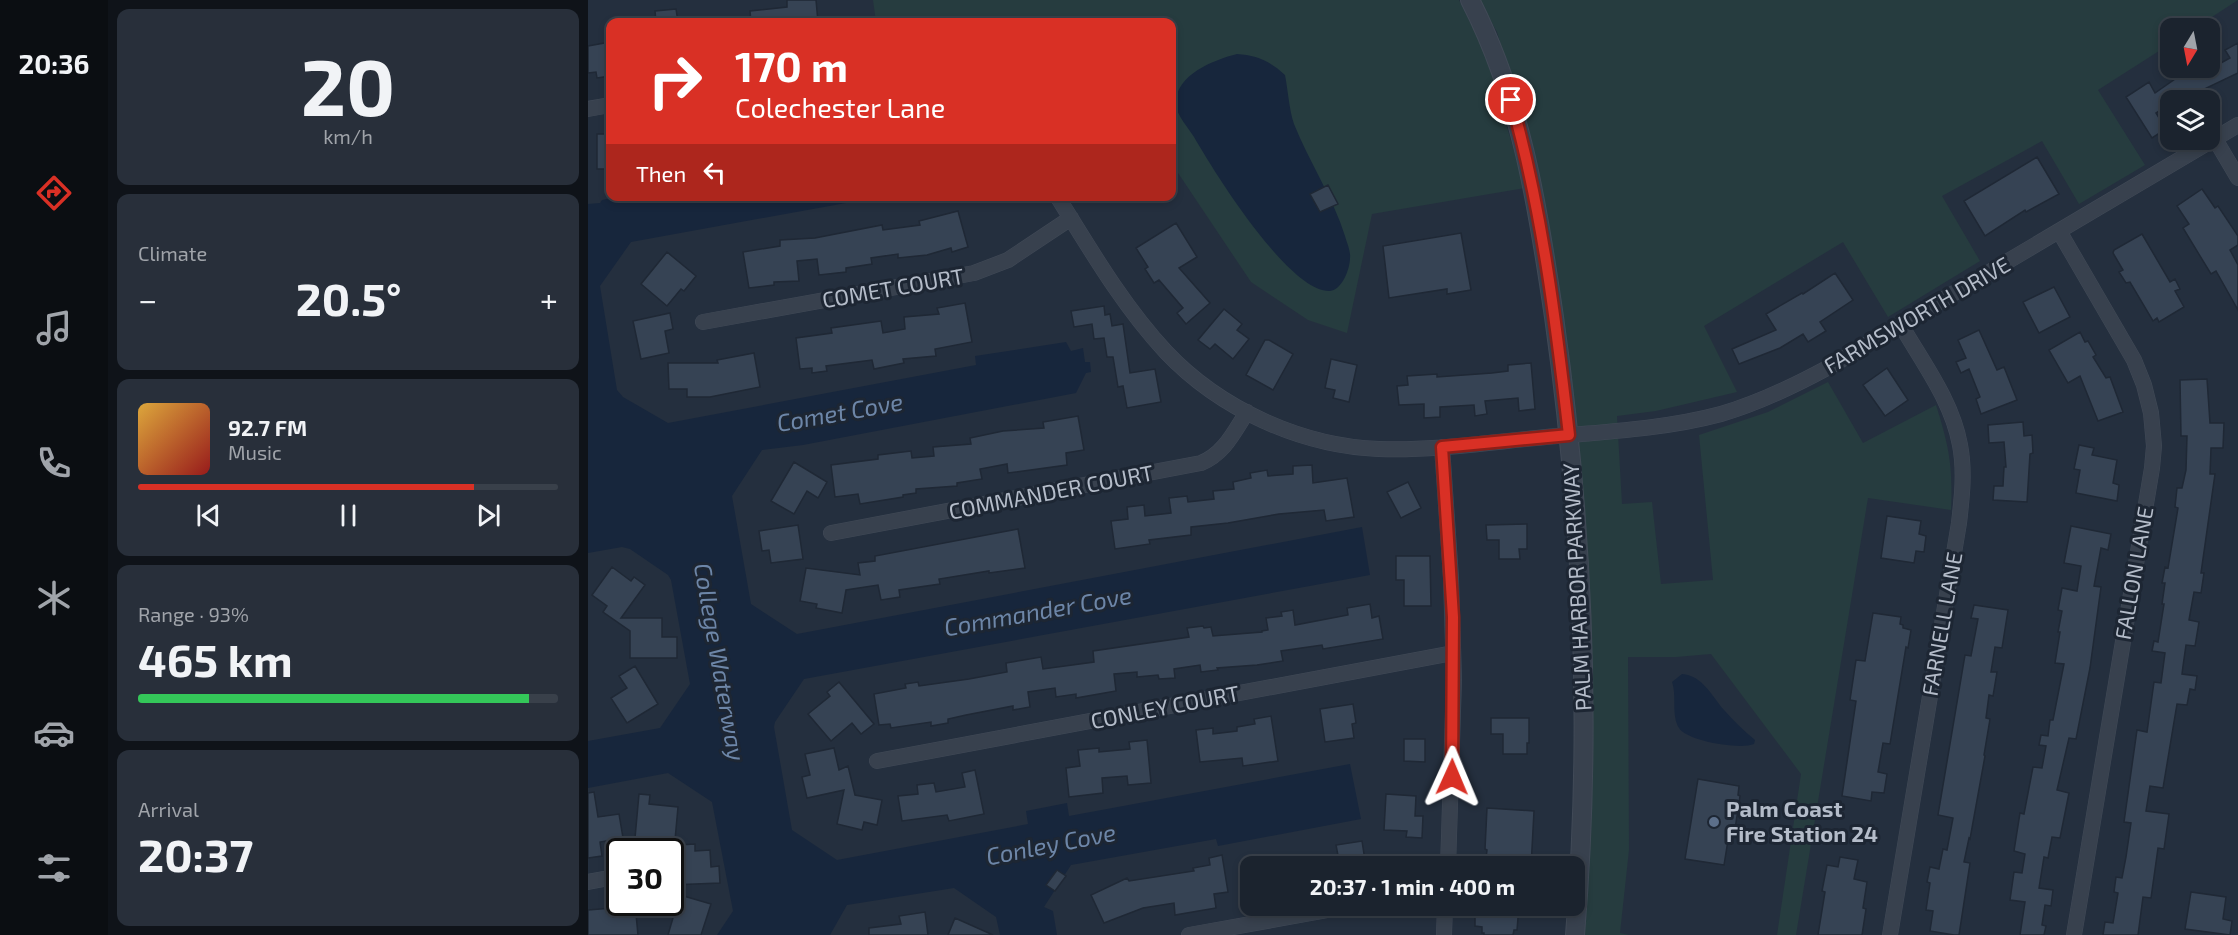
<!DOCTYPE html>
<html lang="en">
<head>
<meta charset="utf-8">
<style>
  body { margin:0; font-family:"Exo 2",sans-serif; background:#282f3a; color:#f1f3f6; height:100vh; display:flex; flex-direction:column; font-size:22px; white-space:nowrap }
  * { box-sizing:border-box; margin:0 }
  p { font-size:20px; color:#a0a4aa }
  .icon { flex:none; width:33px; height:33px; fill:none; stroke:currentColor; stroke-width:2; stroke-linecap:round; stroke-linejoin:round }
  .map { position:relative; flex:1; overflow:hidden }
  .side { display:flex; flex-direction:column; gap:9px; padding:9px; background:#0f1319; width:480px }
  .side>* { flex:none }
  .hud { position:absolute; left:18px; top:18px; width:570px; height:183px; border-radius:12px; box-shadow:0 3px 9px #0003,0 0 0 2px #39404a; background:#d93025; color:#fff; overflow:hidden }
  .needle { width:39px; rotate:190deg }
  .buttons { position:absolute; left:1572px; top:18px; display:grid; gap:12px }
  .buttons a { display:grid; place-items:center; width:60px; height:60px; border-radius:12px; background:#1b232e; box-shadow:0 3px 9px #0003,0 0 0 2px #39404a; font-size:30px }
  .speed { position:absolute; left:18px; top:838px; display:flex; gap:12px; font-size:30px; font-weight:700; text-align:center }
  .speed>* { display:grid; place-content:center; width:78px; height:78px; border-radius:50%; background:#1b232e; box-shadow:0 3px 9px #0003,0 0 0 2px #39404a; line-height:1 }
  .speed .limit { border:3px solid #111; border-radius:9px; background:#fff; color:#111 }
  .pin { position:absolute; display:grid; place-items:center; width:51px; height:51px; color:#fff; margin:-26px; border:3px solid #fff; border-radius:50%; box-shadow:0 2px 6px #0007 }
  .me { position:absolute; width:66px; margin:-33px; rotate:1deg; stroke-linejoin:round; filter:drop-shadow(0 0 4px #0008) }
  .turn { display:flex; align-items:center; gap:21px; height:126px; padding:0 30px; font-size:27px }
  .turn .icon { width:78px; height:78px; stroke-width:2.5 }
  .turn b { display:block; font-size:42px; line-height:51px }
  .then { display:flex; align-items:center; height:57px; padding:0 30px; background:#0003; gap:12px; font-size:22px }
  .big { font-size:45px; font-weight:700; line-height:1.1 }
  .side .card { flex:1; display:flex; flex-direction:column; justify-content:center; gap:9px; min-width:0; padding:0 21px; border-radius:12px; background:#282f3a }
  .side .dial { align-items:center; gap:0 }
  .dial b { font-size:78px; line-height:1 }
  .song { display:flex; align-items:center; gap:18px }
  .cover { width:72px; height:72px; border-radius:9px; background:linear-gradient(135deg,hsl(40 70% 55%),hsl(0 70% 35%)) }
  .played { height:6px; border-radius:3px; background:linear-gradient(90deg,#d93025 80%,#39404a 80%) }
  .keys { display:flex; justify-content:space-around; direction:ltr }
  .heat { display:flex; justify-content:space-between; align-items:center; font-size:33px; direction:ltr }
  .charge { height:9px; border-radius:4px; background:linear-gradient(90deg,#34c759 93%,#39404a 0) }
  .trip { position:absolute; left:652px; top:856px; width:345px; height:60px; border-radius:12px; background:#1b232e; box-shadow:0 3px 9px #0003,0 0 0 2px #39404a; font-weight:700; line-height:60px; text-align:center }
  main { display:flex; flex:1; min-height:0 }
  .dock { display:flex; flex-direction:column; width:108px; justify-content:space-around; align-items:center; background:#0b0e12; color:#a0a4aa }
  .dock .icon { width:42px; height:42px }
  .dock .on { color:#d93025 }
  .dock b { font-size:27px; color:#f1f3f6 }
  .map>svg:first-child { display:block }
  .green { fill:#263c3f }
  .water { fill:#17263c }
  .building { fill:#364354; stroke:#1f2835; stroke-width:1.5 }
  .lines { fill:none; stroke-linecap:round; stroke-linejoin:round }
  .minor-casing { stroke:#414a57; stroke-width:16 }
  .tertiary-casing { stroke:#414a57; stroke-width:20 }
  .minor { stroke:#38414e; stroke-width:15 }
  .tertiary { stroke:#38414e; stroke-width:18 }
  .route-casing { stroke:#8d1f18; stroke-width:15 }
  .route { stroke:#d93025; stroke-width:10 }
  .service-dot { fill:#5c6f8a; stroke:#1d2633; stroke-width:2 }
  .labels { text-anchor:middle; stroke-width:6; stroke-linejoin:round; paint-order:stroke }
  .street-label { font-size:22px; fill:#b4bcc9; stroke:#1d2633 }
  .poi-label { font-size:22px; font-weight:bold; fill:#b4bcc9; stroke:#1d2633; text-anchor:start }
  .water-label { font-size:24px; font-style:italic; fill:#6d86a8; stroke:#1d2633 }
</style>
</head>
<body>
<main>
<nav class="dock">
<b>20:36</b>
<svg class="icon on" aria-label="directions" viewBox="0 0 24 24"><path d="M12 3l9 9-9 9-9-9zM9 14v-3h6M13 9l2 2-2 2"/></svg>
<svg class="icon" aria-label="music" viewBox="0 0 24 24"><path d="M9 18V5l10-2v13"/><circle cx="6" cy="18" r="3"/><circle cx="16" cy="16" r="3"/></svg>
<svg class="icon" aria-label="phone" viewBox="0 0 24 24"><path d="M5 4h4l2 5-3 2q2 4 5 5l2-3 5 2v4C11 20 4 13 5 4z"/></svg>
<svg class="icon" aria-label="climate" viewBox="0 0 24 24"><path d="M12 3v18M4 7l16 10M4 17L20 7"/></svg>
<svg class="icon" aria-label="car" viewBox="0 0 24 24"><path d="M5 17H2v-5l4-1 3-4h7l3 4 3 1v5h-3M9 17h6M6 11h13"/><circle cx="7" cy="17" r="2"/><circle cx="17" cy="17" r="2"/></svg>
<svg class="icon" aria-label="filters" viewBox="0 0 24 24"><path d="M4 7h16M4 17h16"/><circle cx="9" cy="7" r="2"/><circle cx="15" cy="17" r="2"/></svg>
</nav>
<section class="side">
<div class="card dial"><b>20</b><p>km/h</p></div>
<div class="card"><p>Climate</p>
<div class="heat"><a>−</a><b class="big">20.5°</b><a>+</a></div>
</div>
<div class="card">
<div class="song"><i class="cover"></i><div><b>92.7 FM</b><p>Music</p></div></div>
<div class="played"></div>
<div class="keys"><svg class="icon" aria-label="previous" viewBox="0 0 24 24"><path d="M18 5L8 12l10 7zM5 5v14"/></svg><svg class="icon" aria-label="pause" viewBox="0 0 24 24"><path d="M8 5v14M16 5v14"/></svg><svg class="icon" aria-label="next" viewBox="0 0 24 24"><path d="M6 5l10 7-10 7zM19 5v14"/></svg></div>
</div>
<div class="card"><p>Range · 93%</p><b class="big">465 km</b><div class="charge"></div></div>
<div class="card"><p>Arrival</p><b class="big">20:37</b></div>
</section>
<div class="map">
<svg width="1650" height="935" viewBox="0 0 1650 935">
  <rect width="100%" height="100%" fill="#242f3e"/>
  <path class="green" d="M285,0H871L892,42L904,76L937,188L784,214L759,333L720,320L663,282L584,164V22H288Z
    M891,0H1650L1607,28H1582V44L1510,90L1557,165L1491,204L1454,141L1354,196L1392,261L1300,317L1255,242L1116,326L1149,392L1068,411L1029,416L1034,504L1064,502L1073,584L1125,580L1111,435L1180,412L1240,382L1275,443L1348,405C1361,446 1365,466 1363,510L1280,498L1208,935H1189L1213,774L1123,654L1088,657H1040L1041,850L1032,933L1041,935H994L1001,604L939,134L909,32Z"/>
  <path class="water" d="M649,54C668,55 682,61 697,75C700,90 701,109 706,124C721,162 745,197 757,236C759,243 763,252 762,258C762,269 754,290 742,291C701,293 625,170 606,137C601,129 589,115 588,106C585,76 625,60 649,54Z
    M32,196L291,197L43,242L12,286L29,390L35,397L80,423L388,365L387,356L478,342L483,351L495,348L497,362H502L503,372L498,373L488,393L215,445L174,450L144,496L163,604L209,634L774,527L782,575L216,679L187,722L186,727L204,830L249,860L440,824L438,811L479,803L481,816L762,764L773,819L630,846L628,839L483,865L456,907L465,911L469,935H412L408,917L366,888L259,905L242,935H129L145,911L124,802L80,773L0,788V741L72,728L102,684L83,580L80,575L42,549L34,547L0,553V204L12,203L14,200Z
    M1094,674C1115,676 1123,695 1136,710C1145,720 1156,731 1167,740L1166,744C1152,750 1099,741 1091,728C1083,715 1089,696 1084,682Z"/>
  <path class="building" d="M199,0H228L230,22H163L162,11L199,7Z
    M88,9L90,22H68L67,11Z
    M22,42V76L9,78L8,72L0,73V46Z
    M1650,43V73L1612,91L1616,100H1582V104L1568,113L1578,129L1564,138L1538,97L1561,82L1567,93L1587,79L1585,75L1601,68H1624L1642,58L1637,50Z
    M9,134H22V169H9Z
    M1449,157L1471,194L1438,212L1437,210L1397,236L1376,201Z
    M740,185L750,204L732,212L722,194Z
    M1614,189L1627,208L1630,206L1650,236V245L1642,250L1650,265V310L1628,271L1623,274L1595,228L1601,224L1589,206Z
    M370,211L380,247L364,252L363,248L339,255L310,258V254L283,258L284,264L258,268V272L231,275L229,259L209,261L211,281L186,282V285L161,288L155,252L192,246V240L227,238L294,225L295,230L332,225L331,221Z
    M588,223L609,257L591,268L622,303L598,324L589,313L595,308L571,280L566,283L557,269L560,267L548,248Z
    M873,233L883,290L859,294V289L801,298L795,246Z
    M1554,234L1582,282L1587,279L1592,289L1587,291L1596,307L1571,322L1569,318L1565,321L1542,282L1538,283L1531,272L1535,270L1525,253L1526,250Z
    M79,252L108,276L96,291L93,289L79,306L53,284Z
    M1247,273L1265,300L1232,322L1238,331L1220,342L1215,334L1192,348L1151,364L1144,349L1188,330L1178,314L1214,293L1215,294Z
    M1466,287L1482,317L1451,333L1435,302Z
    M377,303L384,342L347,349L348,356L315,359L316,363L286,369L284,360L238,366L239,371L224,373V368L212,369L208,338L244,333L243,328L293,321L295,333L317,329L316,317L351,314L349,308Z
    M516,306L517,315L522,314L524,326L535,324L542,373L567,369L573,402L539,408L535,386L530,387L525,357H519L516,338L506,339L504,324L486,327L483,311Z
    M636,309L654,324L649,330L661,339L645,359L627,344L622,349L610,340Z
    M82,313L85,329L77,331L81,353L53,359L45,321Z
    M1391,330L1409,370L1416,367L1429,400L1393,414L1388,399L1392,397L1381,369L1373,373L1368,362L1378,358L1370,340Z
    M1492,332L1497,342L1500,341L1508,355L1505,357L1518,378L1522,377L1535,412L1510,421L1492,376L1480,383L1461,350Z
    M677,340H681L705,354L685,390L658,375Z
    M166,353L172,387L122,397H99V389H81L80,363H130L129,360Z
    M743,359L769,365L761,402L745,398L747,390L737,388Z
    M943,363L947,409L931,411L930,398L897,401L899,414L887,416L886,405L852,407V417L836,418V404L811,405L809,386L820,385L819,376L849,374V377L904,373L920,371V365Z
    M1299,368L1320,400L1297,416L1275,385Z
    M1619,379L1622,423H1636L1635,448H1623L1622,474H1627L1613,573H1616L1613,593L1606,592L1601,620L1611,622L1607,646L1598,645L1595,666L1594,674L1609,676L1607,690L1602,689L1599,705L1589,704L1575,788L1562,786L1558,811L1581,814L1576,849L1570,848L1563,898L1555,897L1550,935H1515L1517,922L1525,923L1530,893L1526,892L1528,877L1534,878L1538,857L1543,823L1536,822L1549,730L1559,732L1566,682L1573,683L1577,653L1564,651L1566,641L1570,642L1576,604H1574L1577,583H1574L1577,567L1580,568L1590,508L1587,507L1589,488H1594L1598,470L1599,436H1593L1592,380Z
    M490,416L496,450L478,453L479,465L420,473L419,464L392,469L394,479L369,483V486L328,489V493L315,495V497L272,504L270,494L247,497L243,465L290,459V455L323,451L324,458L346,456L345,447L383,444L382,438L415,431L456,428L455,422Z
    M1435,422L1436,436L1444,435L1445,453L1442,454L1439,502L1405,500L1406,486H1415L1416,467H1418L1416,442L1401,443L1400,425Z
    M1491,445L1506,448L1504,455L1529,460L1525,483L1531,485L1529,501L1488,493L1492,470L1486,469Z
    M206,462L239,482L230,498L219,491L206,514L183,501Z
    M724,465L725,483L759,478L766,517L738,521L736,510L691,514L640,523L603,527V535L561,540L562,544L527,549L523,521L540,519L539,507L556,505L557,516L583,513L581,498L599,496L600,502L626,499L625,491L646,489L645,482L663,478L662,473L679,470L680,476L705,474V466Z
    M820,482L833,508L813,518L799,492Z
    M1299,516L1333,521L1331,534L1338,536L1336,552L1328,551L1326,563L1293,558Z
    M939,524V549H931L932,559H911V540H899L898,525Z
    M210,525L215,559L183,563L181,550L174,551L171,531Z
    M1483,526L1523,534L1520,550L1513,548L1506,586L1513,587L1502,668L1488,739L1481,738L1469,790L1481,793L1472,838L1464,837L1460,858L1456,857L1451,888L1465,890L1463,906L1457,905L1454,925L1458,926L1456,935H1432L1437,902L1422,900L1426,872L1434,873L1437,854L1426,851L1432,813L1436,814L1445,767L1454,768L1458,746L1451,745L1453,735L1460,736L1462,720H1465L1476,664L1467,663L1472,632H1470L1474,611L1470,610L1474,588L1489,591L1493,566L1476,563Z
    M430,529L437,568L401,573V571L351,579L352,584L311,590L312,597L293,600L290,585L258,590L254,613L228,608L229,604L212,601L218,568L272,575L270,563L287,561V556Z
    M808,556H842L843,606H816V580H808Z
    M24,567L43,581L46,577L57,585L33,618H74V637H89V658H42V631L15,612L19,606L4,595Z
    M782,604L784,618L791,616L795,639L735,649L734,645L693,651L695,661L669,665L629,668L630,670L613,672L612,665L586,669L587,678L571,679L570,675L549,677V672L526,674L528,691L488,698V694L468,697L467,688L440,692L442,707L425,710V706L378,715L360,719V723L343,726V722L303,728L302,724L291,725L286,694L318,688L317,684L330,682L331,686L381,679L419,672L418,663L453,657L455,669L506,662L505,651L601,637L599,628L615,626L616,628L623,627L625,636L674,632V631L680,630L678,618L694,616L693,612L705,610L707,625L760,615L759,608Z
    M1386,605L1420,610L1414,648L1407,647L1403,672H1409L1405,696L1401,695L1398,718L1402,719L1396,755L1397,756L1382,839L1381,838L1376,862L1382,863L1371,935H1366L1342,931L1345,911L1338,910L1342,883L1339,882L1342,867L1351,869L1355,849L1359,850L1365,818L1350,815L1377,655L1383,656L1390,619L1383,618Z
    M1285,613L1313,617L1312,624L1315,625V628L1323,630L1320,648L1318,647L1302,744L1295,743L1290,772L1299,774L1296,793L1284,792L1283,801L1254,796L1268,701L1262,700L1268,660L1277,661Z
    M47,666L70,704L39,723L23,698L39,688L31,676Z
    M251,682L286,724L273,734L264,723L243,741L220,714L242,696L239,692Z
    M765,704L768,723L764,724L766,738L737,742L732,709Z
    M683,716L690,761L655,766L654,758L612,762L608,730L625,728V734L649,731V727L667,724L666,719Z
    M903,718H941V743H939V754H915V734H903Z
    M816,739H837V762L816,761Z
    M559,740L563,783L540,785L539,776L514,778L515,793L481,797L478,768L492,766L490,750L511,748V752L542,749L541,742Z
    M246,748L251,770L260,766L267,795L294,800L289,825L276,822L274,830L249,824L256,790L219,798L214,777L222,775L217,754Z
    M387,770L396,814L361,821L359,815L314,821L310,796L330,794L329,785L346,783L348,792L377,787L374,773Z
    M1110,779L1151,786L1150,795L1152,796L1147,829L1142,828L1136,865L1097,859Z
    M6,792L10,817L31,814L35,838L12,842L14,856L0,858V793Z
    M51,794L62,795L61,804L90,807L87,840L47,838Z
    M798,794L828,796L827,816H835L834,838L818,837L819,831L796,830Z
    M899,808L946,811L943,867H897L899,850L897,849Z
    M774,841L778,867H764V864L752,866L748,845Z
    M107,844V851L122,850L123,867L131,866L132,883L82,885V867H91L90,845Z
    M634,855L640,892L626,894L628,908L587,915L586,903L555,908L516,923L503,895L539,878L541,881L606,871L605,868L622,865L621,858Z
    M1252,857L1270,860L1266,879L1279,882L1275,908L1278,909L1274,935H1230L1237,892L1234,891L1239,865L1250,867Z
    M469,870L478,876L467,891L458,885Z
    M82,892L123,904L113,935H80L87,911L82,909Z
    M1603,892L1638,897L1635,919L1644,921L1642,935L1597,929Z
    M897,906H931L929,930H926L925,935H896V933H894V927L887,926V915L897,916Z
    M24,908L25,917L48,914L50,935H0V910Z
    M337,912L340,935H281V928L313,924L311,916Z
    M367,918L405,935H360Z"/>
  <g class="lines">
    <g class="minor-casing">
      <path id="minor" d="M0,109L22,105
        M1627,139L1650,178
        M469,196C502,249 535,306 578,352C632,409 713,446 791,449C847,451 903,442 958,437C1016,432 1077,429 1133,414C1171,403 1206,386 1241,367L1650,125
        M1471,231L1546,360L1556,385L1563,413L1566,446L1564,468L1486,935
        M115,322L386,273L420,260L483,218
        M854,447L863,578L866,680L860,867
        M243,533L613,463C636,454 646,432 659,412
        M289,761L865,653
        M0,882L32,876
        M601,935L762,906
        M856,935L857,906
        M1302,935L1371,523C1374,497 1377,471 1372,445C1364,401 1335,363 1313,325"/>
    </g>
    <g class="tertiary-casing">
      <path id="tertiary" d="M882,0C933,99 950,207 966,317C995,521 1004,729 987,935"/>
    </g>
    <use href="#minor" class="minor"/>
    <use href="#tertiary" class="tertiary"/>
  </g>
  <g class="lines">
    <g class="route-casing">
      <path id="route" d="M864,777L865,617L854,447L981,435C968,322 954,209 923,100"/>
    </g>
    <use href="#route" class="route"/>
  </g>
  <circle class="service-dot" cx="1126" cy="822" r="6"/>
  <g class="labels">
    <g class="street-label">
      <text transform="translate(305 288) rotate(-10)" y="8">COMET COURT</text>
      <text transform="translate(1329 315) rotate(-30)" y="8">FARMSWORTH DRIVE</text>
      <text transform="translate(463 492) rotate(-11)" y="8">COMMANDER COURT</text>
      <text transform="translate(1546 573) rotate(-80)" y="8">FALLON LANE</text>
      <text transform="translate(989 587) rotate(-93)" y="8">PALM HARBOR PARKWAY</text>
      <text transform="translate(1354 624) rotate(-80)" y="8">FARNELL LANE</text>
      <text transform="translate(577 707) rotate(-11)" y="8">CONLEY COURT</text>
    </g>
    <g class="poi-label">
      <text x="1138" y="817">Palm Coast<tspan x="1138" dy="25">Fire Station 24</tspan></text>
    </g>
    <g class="water-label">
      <text transform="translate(252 413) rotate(-10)" y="8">Comet Cove</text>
      <text transform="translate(450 612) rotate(-10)" y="8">Commander Cove</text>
      <text transform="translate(131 662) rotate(80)" y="8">College Waterway</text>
      <text transform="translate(463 845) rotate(-11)" y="8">Conley Cove</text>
    </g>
  </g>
</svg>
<div class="buttons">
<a><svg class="needle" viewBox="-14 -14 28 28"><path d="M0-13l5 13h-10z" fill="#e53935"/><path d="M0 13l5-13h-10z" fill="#a0a4aa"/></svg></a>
<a><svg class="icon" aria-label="layers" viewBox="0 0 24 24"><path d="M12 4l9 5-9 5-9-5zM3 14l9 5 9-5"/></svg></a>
</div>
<div class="speed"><div class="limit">30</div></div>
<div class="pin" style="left:923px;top:100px;background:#d93025"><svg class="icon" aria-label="arrive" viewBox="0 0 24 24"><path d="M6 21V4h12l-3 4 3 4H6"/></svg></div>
<svg class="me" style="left:864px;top:777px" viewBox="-20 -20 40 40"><path d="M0-17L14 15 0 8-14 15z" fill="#d93025" stroke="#fff" stroke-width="4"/></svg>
<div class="trip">20:37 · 1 min · 400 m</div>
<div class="hud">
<div class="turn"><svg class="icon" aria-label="right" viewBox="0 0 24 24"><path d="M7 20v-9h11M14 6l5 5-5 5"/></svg><div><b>170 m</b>Colechester Lane</div></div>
<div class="then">Then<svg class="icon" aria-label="left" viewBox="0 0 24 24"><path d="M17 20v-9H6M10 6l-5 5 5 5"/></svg></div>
</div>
</div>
</main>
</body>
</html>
